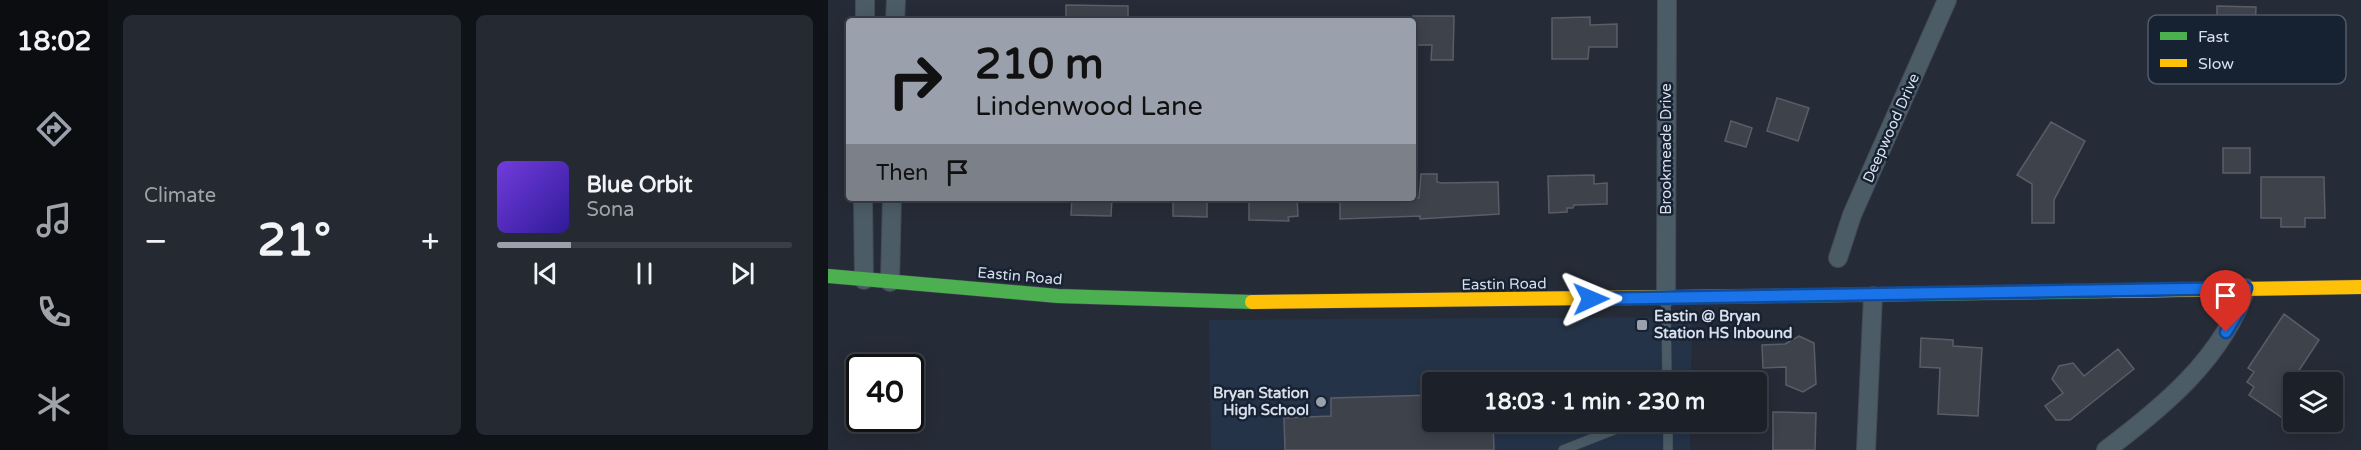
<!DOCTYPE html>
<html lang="en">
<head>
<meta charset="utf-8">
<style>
  body { margin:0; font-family:"Varela Round",sans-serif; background:#252931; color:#f1f3f6; height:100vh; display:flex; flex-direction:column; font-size:22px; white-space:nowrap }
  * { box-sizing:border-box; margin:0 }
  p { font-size:20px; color:#a0a3a8 }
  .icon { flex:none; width:33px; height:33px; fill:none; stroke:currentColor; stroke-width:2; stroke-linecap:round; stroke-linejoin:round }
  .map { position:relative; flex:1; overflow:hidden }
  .drawer { display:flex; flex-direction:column; gap:15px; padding:15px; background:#0f1217; width:720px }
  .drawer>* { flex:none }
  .hud { position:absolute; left:18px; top:18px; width:570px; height:183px; border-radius:6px; box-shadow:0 3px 15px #0003,0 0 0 2px #3a3e46; background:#9aa0ac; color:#111; overflow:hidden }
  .buttons { position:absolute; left:1455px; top:372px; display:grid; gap:12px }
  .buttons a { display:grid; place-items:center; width:60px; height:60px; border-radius:6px; background:#1c2129; box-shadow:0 3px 15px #0003,0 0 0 2px #3a3e46; font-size:30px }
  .speed { position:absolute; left:18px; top:354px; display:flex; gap:12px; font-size:30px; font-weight:700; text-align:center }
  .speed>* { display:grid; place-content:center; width:78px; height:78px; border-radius:50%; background:#1c2129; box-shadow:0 3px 15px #0003,0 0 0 2px #3a3e46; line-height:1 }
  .speed .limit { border:3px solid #111; border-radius:9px; background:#fff; color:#111 }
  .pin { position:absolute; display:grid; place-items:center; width:51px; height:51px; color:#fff; margin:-62px -26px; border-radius:50% 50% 50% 0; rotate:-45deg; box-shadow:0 0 6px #0007 }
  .pin .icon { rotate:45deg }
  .me { position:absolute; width:66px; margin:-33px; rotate:89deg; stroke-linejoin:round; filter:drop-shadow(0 0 4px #0008) }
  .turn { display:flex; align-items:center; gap:21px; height:126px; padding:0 30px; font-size:27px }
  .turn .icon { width:78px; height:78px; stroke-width:2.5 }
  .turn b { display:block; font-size:42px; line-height:51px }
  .then { display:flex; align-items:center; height:57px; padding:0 30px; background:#0003; gap:12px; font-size:22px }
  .big { font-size:45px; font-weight:700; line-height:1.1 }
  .drawer .widget { flex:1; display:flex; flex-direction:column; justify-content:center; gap:9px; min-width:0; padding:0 21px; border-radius:9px; background:#252931 }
  .song { display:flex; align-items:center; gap:18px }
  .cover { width:72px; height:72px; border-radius:9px; background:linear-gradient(135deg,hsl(260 70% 55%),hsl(250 70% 35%)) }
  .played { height:6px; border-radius:3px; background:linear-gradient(90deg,#9aa0ac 25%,#3a3e46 25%) }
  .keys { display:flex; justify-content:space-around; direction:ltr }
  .heat { display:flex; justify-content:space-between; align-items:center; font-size:33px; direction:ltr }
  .drawer .tiles { flex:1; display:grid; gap:15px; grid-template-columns:repeat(2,1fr) }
  .trip { position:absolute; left:594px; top:372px; width:345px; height:60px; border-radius:6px; background:#1c2129; box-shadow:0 3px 15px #0003,0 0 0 2px #3a3e46; font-weight:700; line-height:60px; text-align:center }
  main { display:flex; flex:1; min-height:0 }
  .menu { display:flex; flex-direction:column; width:108px; justify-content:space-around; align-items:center; background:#0b0d10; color:#a0a3a8 }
  .menu .icon { width:42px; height:42px }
  .menu .on { color:#9aa0ac }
  .menu b { font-size:27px; color:#f1f3f6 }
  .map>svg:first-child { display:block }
  .built { fill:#253348 }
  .building { fill:#3e424b; stroke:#5a5d67; stroke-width:1.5 }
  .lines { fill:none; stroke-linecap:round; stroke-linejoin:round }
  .lane-casing { stroke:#444952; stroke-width:10 }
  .street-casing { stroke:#444952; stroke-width:20 }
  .fast-casing { stroke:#444952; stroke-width:15 }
  .slow-casing { stroke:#444952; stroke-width:15 }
  .lane { stroke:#4b5c67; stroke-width:9 }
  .street { stroke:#4b5c67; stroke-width:18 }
  .fast { stroke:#4caf50; stroke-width:14 }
  .slow { stroke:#ffc107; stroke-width:14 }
  .route-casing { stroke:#114b97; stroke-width:15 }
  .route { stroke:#1a73e8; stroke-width:10 }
  .poi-dot { fill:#9aa0ac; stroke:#162132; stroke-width:2 }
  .labels { text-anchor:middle; stroke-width:5; stroke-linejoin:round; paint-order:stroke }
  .street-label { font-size:15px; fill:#d8dfeb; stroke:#162132 }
  .poi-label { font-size:15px; font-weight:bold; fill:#d8dfeb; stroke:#162132; text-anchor:start }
  .key { fill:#162132; stroke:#505a6a; stroke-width:1.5 }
  .key-label { font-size:16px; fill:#d8dfeb }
</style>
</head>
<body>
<main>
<nav class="menu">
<b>18:02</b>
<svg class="icon on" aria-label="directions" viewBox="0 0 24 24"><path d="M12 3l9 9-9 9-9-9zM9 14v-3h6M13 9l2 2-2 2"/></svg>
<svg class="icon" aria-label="music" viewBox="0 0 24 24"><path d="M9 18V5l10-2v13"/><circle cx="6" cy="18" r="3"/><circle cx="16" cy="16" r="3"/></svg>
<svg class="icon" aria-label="phone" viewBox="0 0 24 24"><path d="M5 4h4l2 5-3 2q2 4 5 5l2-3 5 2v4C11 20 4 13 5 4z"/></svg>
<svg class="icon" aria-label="climate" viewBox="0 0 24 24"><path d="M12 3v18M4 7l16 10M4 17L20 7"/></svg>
</nav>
<section class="drawer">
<div class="tiles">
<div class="widget"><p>Climate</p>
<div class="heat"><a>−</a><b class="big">21°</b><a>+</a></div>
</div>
<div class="widget">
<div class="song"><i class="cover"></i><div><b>Blue Orbit</b><p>Sona</p></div></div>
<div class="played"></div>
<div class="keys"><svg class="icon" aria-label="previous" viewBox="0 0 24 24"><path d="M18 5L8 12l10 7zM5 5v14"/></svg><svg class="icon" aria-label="pause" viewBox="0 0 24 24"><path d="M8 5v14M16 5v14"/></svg><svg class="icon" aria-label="next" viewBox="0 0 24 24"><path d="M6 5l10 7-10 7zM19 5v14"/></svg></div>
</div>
</div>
</section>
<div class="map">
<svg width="1533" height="450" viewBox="0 0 1533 450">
  <rect width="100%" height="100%" fill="#262c37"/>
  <path class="built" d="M864,317L863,382H604V422H862V450H383L381,320Z"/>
  <path class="building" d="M238,5L300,6V21H238Z
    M1389,6L1428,7L1427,35H1389Z
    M585,16H626L625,60H603L604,45H585Z
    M762,17V25L789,24V47H761L760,59H724V18Z
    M949,98L981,108L970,141L939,131Z
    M903,121L924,128L918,147L897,141Z
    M1223,122L1257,141L1226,200V223H1204V184L1189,175Z
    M1395,148H1422V173H1395Z
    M593,174H609V182L614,183L670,182L671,214L592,219V216L512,219V198H591Z
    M766,175V184L779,183V204L746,205L745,208H739V212L721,213L720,176Z
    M1433,177H1496L1497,218H1477V227H1453V218H1433Z
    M244,198H284L283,216L243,215Z
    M345,198H379V217L345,216Z
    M421,198H469L470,216L460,217L461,221L421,220Z
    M1456,314L1491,340L1466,378V399L1453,417L1421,395L1426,387L1419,382L1426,372L1420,368Z
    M971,336L986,343L988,384L975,392L958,385V367L935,368L934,345L957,344Z
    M1093,338L1125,340V346L1154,348L1150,416L1110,414L1112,368L1092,367Z
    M1290,349L1306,369L1242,420H1228L1217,406L1235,393L1224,379L1231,366L1245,363L1256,376Z
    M604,395V422H665L666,450H457L456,418L503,416V398Z
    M945,412L988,413L987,450H945Z"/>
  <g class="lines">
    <g class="lane-casing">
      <path id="lane" d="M838,301L839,382
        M840,422V450
        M735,450L806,422"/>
    </g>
    <g class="street-casing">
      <path id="street" d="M37,21V0
        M67,21L68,0
        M35,198L36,280
        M1010,258L1024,215L1119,0
        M62,282L64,198
        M838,298L839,0
        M1038,450L1045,296
        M1278,450C1335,407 1395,358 1418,288"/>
    </g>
    <g class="fast-casing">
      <path id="fast" d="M0,276L230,296L424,302
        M942,296L1286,291"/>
    </g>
    <g class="slow-casing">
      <path id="slow" d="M1286,291L1533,287
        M424,302L942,296"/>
    </g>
    <use href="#lane" class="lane"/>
    <use href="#street" class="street"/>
    <use href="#fast" class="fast"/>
    <use href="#slow" class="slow"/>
  </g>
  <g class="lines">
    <g class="route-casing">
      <path id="route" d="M763,299L1418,288L1410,312L1398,332"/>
    </g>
    <use href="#route" class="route"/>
  </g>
  <g class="poi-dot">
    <rect x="808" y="319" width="12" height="12" rx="3"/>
    <circle cx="493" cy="402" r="6"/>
  </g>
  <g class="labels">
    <g class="street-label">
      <text transform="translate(1063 128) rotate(-66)" y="5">Deepwood Drive</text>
      <text transform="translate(838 149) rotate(-90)" y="5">Brookmeade Drive</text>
      <text transform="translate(192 276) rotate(5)" y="5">Eastin Road</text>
      <text transform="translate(676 284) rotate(-1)" y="5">Eastin Road</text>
    </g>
    <g class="poi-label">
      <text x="826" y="321">Eastin @ Bryan<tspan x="826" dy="17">Station HS Inbound</tspan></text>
      <text x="481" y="398" text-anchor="end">Bryan Station<tspan x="481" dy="17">High School</tspan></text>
    </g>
  </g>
  <rect x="1320" y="15" width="198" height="69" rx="9" class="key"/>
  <rect x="1332" y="32" width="27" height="8" fill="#4caf50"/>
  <rect x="1332" y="59" width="27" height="8" fill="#ffc107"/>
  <g class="key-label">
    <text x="1370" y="42">Fast</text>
    <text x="1370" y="69">Slow</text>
  </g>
</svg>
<div class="buttons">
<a><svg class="icon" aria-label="layers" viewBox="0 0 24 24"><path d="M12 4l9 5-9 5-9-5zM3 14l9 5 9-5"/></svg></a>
</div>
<div class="speed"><div class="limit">40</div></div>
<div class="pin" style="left:1398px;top:332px;background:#d93025"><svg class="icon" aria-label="arrive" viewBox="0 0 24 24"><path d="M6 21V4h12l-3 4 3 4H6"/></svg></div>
<svg class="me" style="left:763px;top:299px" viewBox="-20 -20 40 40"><path d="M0-17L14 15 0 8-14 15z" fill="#1a73e8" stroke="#fff" stroke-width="4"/></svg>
<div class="trip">18:03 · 1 min · 230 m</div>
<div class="hud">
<div class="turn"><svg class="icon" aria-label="right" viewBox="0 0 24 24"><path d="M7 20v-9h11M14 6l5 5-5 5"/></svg><div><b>210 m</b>Lindenwood Lane</div></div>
<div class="then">Then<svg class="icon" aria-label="arrive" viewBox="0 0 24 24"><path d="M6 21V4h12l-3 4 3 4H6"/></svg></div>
</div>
</div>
</main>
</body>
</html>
